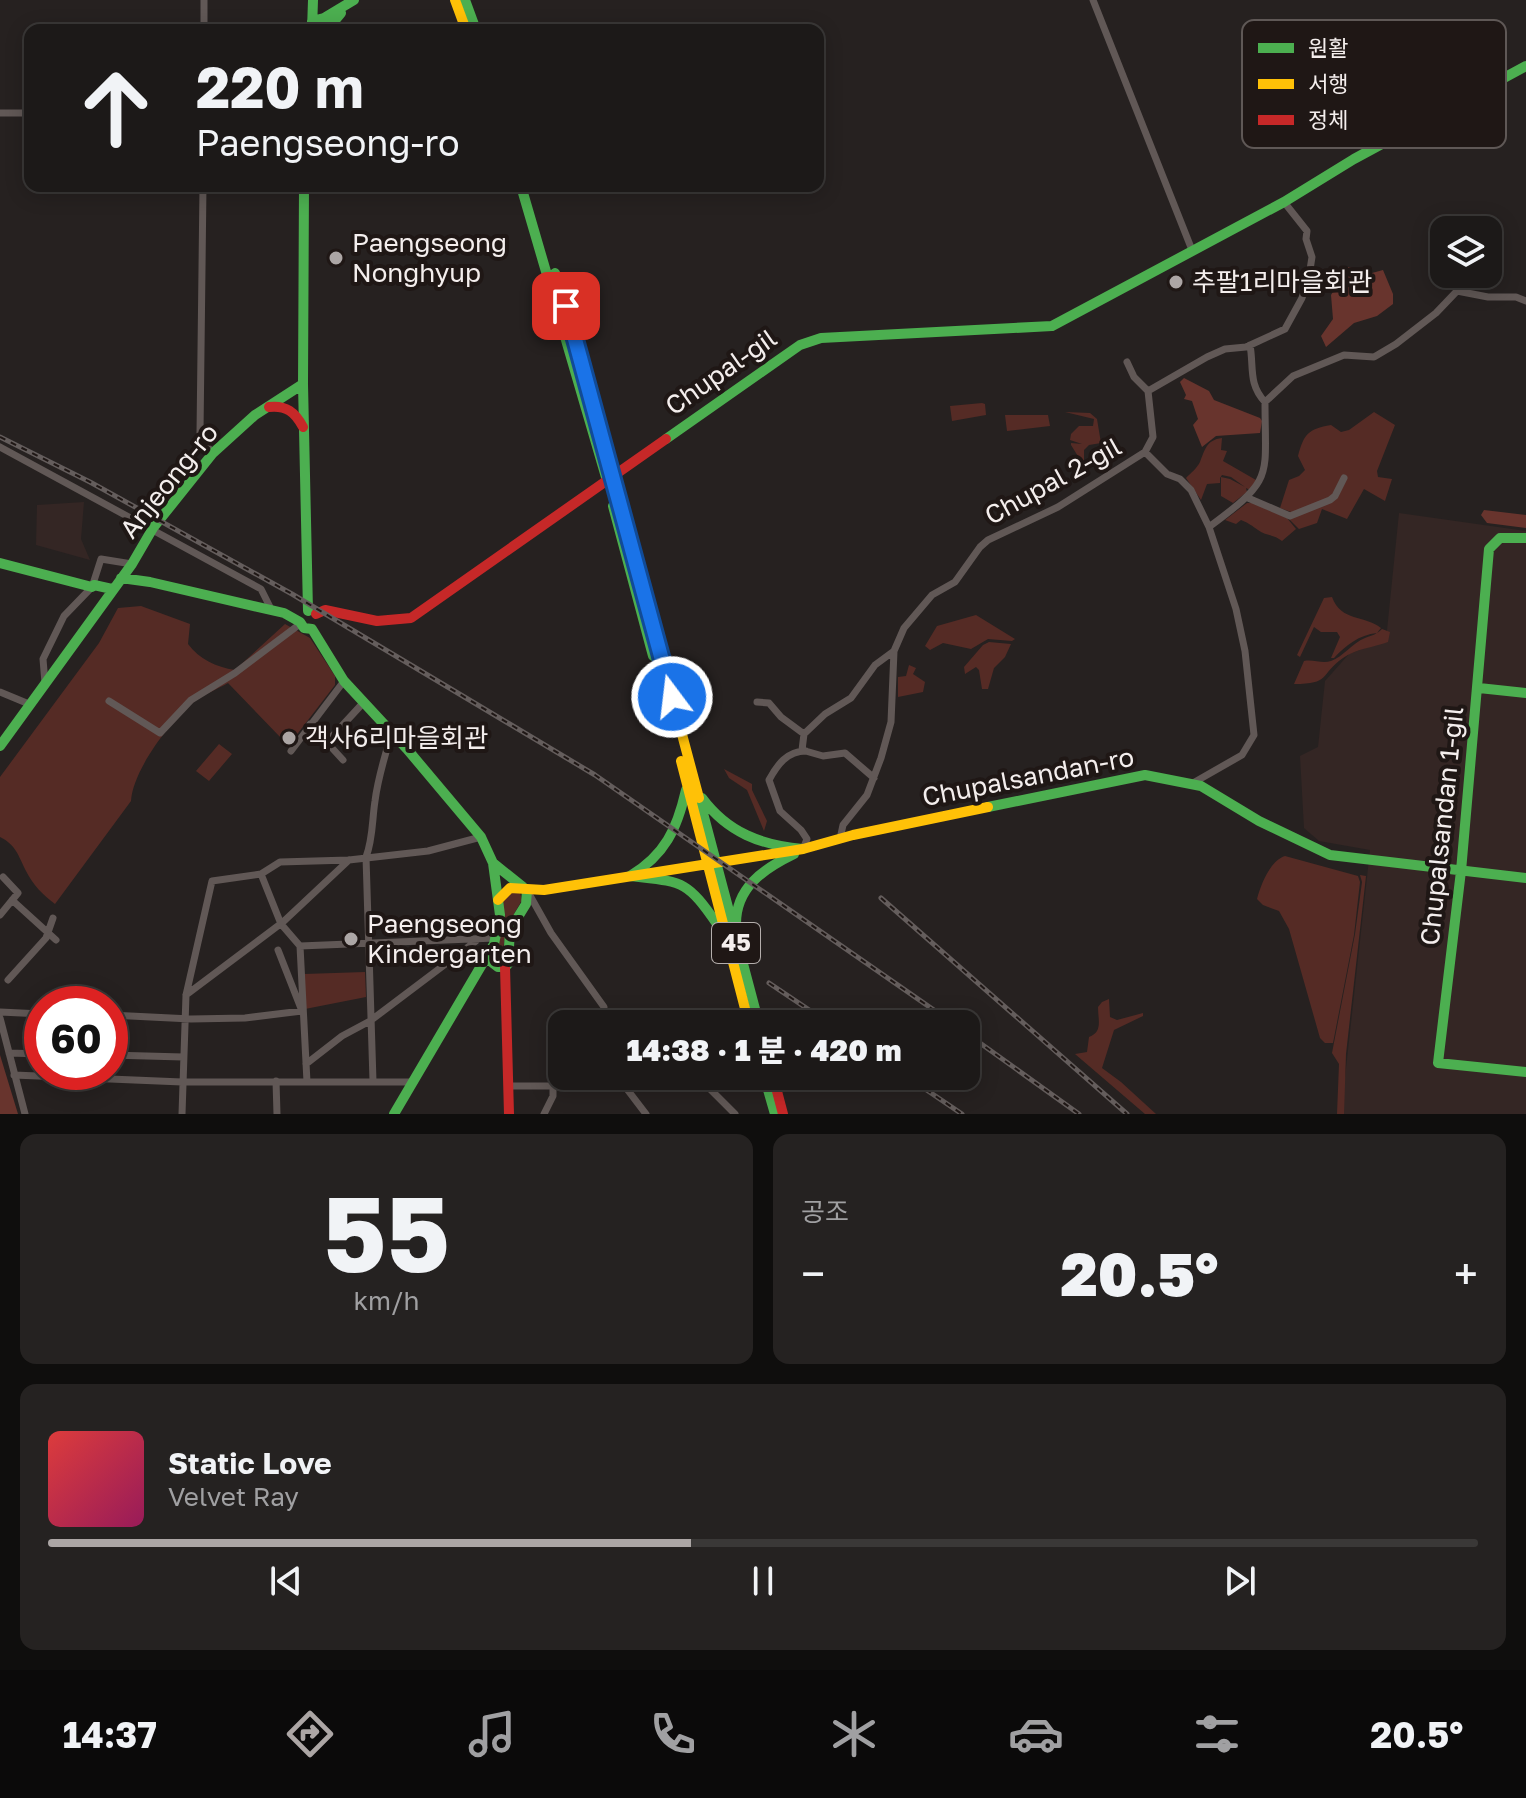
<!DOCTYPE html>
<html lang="ko">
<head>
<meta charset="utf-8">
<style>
  body { margin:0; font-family:"Golos Text","Noto Sans KR",sans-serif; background:#252221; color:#f1f3f6; height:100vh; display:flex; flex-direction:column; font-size:30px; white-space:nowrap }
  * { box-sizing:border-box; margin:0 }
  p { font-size:26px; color:#a0a0a2 }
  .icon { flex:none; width:44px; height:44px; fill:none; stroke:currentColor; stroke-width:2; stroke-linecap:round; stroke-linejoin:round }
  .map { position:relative; height:1114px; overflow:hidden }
  .details { display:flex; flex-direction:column; gap:20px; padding:20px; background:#0f0e0d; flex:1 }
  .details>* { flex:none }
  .hud { position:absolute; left:24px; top:24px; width:800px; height:168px; border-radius:16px; box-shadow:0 4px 20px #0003,0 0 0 2px #3a3837; background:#1c1918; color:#f1f3f6; overflow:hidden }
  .tools { position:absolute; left:1430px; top:216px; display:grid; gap:16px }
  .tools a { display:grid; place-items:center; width:72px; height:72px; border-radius:16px; background:#1c1918; box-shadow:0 4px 20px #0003,0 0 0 2px #3a3837; font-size:40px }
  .speed { position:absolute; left:24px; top:986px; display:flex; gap:16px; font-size:40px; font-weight:700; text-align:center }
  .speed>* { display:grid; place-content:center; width:104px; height:104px; border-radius:50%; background:#1c1918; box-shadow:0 4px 20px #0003,0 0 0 2px #3a3837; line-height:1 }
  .speed .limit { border:12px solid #d22; background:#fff; color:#111 }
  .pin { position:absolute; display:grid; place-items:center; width:68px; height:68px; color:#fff; margin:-34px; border-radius:16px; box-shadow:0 4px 12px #0006 }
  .me { position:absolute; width:88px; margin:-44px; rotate:345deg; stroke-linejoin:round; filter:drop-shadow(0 0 6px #0008) }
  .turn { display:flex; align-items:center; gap:28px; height:168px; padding:0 40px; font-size:36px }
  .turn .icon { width:104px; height:104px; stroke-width:2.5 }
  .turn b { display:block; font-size:56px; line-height:68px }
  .big { font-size:60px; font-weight:800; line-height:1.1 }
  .details .card { flex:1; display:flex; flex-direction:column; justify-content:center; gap:12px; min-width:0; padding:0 28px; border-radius:16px; background:#252221 }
  .details .dial { align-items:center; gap:0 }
  .dial b { font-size:104px; line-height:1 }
  .song { display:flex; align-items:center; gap:24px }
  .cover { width:96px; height:96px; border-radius:12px; background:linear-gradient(135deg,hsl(0 70% 55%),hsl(330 70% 35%)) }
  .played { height:8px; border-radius:4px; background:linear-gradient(90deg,#aca6a5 45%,#3a3837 45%) }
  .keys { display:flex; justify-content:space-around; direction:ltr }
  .heat { display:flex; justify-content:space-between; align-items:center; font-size:44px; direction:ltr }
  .details .tiles { flex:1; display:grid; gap:20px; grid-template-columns:1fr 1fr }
  .card:last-child { grid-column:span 2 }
  .trip { position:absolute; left:548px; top:1010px; width:432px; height:80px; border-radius:16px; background:#1c1918; box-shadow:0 4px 20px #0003,0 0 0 2px #3a3837; font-weight:800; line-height:80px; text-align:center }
  .dock { display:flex; height:128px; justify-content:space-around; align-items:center; background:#0b0a0a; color:#a0a0a2 }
  .dock .icon { width:56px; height:56px }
  .dock .on { color:#aca6a5 }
  .dock b { font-size:36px; color:#f1f3f6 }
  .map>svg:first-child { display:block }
  .built { fill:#342624 }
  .green { fill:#552b25 }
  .forest { fill:#68342d }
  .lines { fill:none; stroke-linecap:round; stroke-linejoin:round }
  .street { stroke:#615856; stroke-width:7 }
  .fast { stroke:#4caf50; stroke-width:10 }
  .slow { stroke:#ffc107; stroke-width:10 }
  .jam { stroke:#c62828; stroke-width:10 }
  .rail-casing { stroke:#645d5c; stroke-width:5 }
  .rail { stroke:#1f1715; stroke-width:2; stroke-dasharray:6; stroke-linecap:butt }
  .fast-bridge { stroke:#4caf50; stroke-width:11 }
  .route-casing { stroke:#114b97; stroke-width:20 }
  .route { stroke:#1a73e8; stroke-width:14 }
  .poi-dot { fill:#aca6a5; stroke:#1f1715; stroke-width:3 }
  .labels { text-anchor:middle; stroke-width:8; stroke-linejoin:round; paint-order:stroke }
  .shield { fill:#1f1715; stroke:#b4aeac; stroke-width:2 }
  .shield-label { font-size:24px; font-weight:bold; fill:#f4eeed }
  .poi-label { font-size:26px; fill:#f4eeed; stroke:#1f1715; text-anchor:start }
  .street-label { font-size:26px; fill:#f4eeed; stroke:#1f1715 }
  .key { fill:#1f1715; stroke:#5f5856; stroke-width:2 }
  .key-label { font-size:22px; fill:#f4eeed }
</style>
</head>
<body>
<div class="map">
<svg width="1526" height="1114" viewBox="0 0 1526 1114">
  <rect width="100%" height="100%" fill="#262120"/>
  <path class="built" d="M84,502L81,539L90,560L36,545L37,505Z
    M1399,513L1526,531V1114H1341L1370,850L1319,841L1304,828L1300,756L1318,747L1325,681L1349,654L1386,640Z"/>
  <path class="green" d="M982,403L985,404L986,415L952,421L950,406Z
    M1065,412L1090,413L1097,419L1101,443L1089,445L1084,450V466L1071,445V443L1082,444L1070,440L1071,434L1079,426H1093L1094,419Z
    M1374,412L1395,425L1377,471L1378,477L1392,479L1385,501L1364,489L1347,519L1322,509L1317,523L1299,529L1289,519L1291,512L1280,508L1289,480L1299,476L1305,470L1298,456C1304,434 1308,429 1331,425L1341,432L1349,430Z
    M1005,415H1048L1050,426L1007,431Z
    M1222,438L1221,450L1227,451L1223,461L1256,480L1250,490L1246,488L1247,492L1233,503L1221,496V477L1230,479L1245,487L1231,477L1222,475L1220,478V483L1207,484L1201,500L1186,478C1191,473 1197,468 1200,462C1205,450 1206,440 1222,438Z
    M1247,503H1253L1287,518L1296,529L1282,541C1274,534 1266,536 1258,530C1252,526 1249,523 1241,520L1236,524L1225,520Z
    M1332,597C1341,622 1365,615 1381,628L1377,633C1359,635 1346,645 1334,658H1331L1340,637L1337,632H1321L1314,627L1300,657L1297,655L1324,598Z
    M141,606L190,624L188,644C199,659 216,667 235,670L285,624L310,638L335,676V685L295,737L289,731L281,738L228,683C218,689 204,694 195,701C170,721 133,770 131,801L55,904C43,895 33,885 26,871C18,855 16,845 0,837V777L99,643L118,608Z
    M976,615L1015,639L1012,641L988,639L971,649L943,643L930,650L925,646L937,626Z
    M1382,629L1390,632L1388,642C1375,647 1355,649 1343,658C1319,675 1331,684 1294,684L1304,661C1313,659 1322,664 1331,661C1343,657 1352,643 1365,638C1372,635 1376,635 1382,629Z
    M989,642L1011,644L1005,657L994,668L988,689H982L979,670L976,667L965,674L964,667L983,645Z
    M909,665L916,668L913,674L925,682L923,692L898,697V677L906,676Z
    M219,744L232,754L209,781L196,771Z
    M724,769L752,784V790L767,821L764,831L747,790L729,778Z
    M1285,856L1358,876L1360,882L1354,935L1333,1043H1325L1320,1038L1289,929L1279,911L1263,905L1257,899C1261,884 1270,861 1285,856Z
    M1360,875L1366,876L1346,1054L1344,1114H1337L1339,1064L1332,1053L1355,934L1362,882Z
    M509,889L520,893L522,900L507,926L502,955L496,957L503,899Z
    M365,972L366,997L305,1009L304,974Z
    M1109,999L1110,1017L1117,1020L1143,1013V1016L1114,1030L1102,1068L1121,1082L1156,1114H1145L1075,1054L1087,1052L1089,1037C1103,1032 1098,1020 1098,1007L1102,1002Z"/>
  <path class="forest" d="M1348,267L1372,273L1383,270L1393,294V304L1377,316L1354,323L1326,347L1321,336L1333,319L1331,295Z
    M1184,378L1209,391L1214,400L1260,418L1262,421L1260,433L1216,436L1202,447L1193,425L1198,419L1192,401L1184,399L1186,395L1180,382Z
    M1484,510L1526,515V528L1487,523L1481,515Z
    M0,1055L18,1114H0Z"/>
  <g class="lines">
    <path class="street" d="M1093,0L1192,250
      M204,30V0
      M0,113H30
      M203,186L200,433L204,443L213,453
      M1250,345C1254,367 1248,384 1265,402L1293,376L1344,355L1374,357L1396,344L1436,313L1457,291L1488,297H1516L1526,301
      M1148,391L1207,357L1225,349L1246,347L1285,329L1302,298L1309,276L1312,257L1306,239L1307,231L1284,202
      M0,447L261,589L272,611
      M1145,452L1167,474L1180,479L1191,490L1209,527
      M1248,498L1290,516L1330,500L1335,496L1344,478
      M45,683L43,659L64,616L92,587L101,559L132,564
      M0,692L29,704
      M109,701L160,733L191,700L235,673L300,624
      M757,702L769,703L781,717L804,734L802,750L823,756L845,753L874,778
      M310,724L343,760
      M804,734L825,714L851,698L875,665L894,651
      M327,742L364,702
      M291,751L344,681
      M1193,783L1242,755L1254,735L1245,651L1236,609L1209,527C1275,478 1265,479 1265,402
      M840,839L843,825L867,795L881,758L891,722L894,651L904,628L932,595L955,582L980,547L988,540L1058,507L1145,452L1153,437L1148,391L1134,377L1127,362
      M803,849L807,839L801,830L780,811L769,780C777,765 787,751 806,751
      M261,874L280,862L349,860L428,851L481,837
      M528,892L551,933L604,1007L603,1024
      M12,900L56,940
      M0,915L18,893L3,877
      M8,980L46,938L53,918
      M186,995L283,922L349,860
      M0,1012L42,1014
      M110,1015L191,1019L245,1018L302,1011L278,950
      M0,1018L25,1114
      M9,1053L42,1054
      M110,1055L183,1057
      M306,1064L342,1036L370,1021L476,941
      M14,1075L182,1082H412
      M617,1076L646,1114
      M697,1076L735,1114
      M276,1081L277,1114
      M373,1081L366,857C373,839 372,820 375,801C378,777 385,755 392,732
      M307,1082L300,946L495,938
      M508,1086H558L571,1076
      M182,1114L186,995L212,881L261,874L281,924L300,946
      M544,1114L553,1096V1086"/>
    <path class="fast" d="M465,0L476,30
      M312,21L324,18L354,0
      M312,30L313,0
      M327,30L341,13
      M304,186L303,384L308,611
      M521,186L606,477
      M555,273L600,430
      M666,439L800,345L821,338L1052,326L1284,202L1354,159L1526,66
      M613,506L653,656
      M1526,538H1500L1489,549L1461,871L1438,1063L1526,1072
      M0,563L92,587L94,585L112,589
      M121,578L150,582L284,613L300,622L304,628L312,629
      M312,629L344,681L407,749L481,837L493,863L500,915L494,944L394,1114
      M1479,688L1526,693
      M0,746L132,564L153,528L213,453L255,415L303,384
      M699,798L759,1024
      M702,798C728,833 761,845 803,849
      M988,807L1145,775L1201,786L1259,821L1330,855L1526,878
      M493,863L523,887
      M630,876C682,882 686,879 717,924
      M630,876C665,855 677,829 686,790
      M736,926C735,888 763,869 794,854
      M488,955L489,960L498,967H505L508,964L510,930L526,904L527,890
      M764,1076L775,1114"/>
    <path class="slow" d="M455,0L466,30
      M617,491L699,798
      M681,761L749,1024
      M498,900L510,888L544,890L803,849L853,835L988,807"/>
    <path class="jam" d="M269,407C286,405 295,412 303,427
      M316,614L325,610L377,621L411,618L666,439
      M505,967L509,1114
      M773,1076L783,1114"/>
    <g class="rail-casing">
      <path id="rail" d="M0,437L90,482L292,594L595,775L954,1024
        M881,898L1127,1114
        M769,983L830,1024
        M966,1033L1079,1114
        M906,1076L962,1114"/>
    </g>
    <use href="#rail" class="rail"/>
    <path class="fast-bridge" d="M612,473L617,491"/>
  </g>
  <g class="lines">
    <g class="route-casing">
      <path id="route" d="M566,306L672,697"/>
    </g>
    <use href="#route" class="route"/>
  </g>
  <g class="poi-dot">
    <circle cx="336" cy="258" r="8"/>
    <circle cx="1176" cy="282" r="8"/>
    <circle cx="289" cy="738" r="8"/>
    <circle cx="351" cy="939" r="8"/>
  </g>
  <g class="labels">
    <rect class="shield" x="712" y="923" width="48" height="40" rx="6"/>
    <g class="shield-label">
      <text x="736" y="951">45</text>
    </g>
    <g class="poi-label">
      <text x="352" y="252">Paengseong<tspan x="352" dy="30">Nonghyup</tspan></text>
      <text x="1192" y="291">추팔1리마을회관</text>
      <text x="305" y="747">객사6리마을회관</text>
      <text x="367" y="933">Paengseong<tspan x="367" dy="30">Kindergarten</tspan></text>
    </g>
    <g class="street-label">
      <text transform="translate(721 372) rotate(-35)" y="9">Chupal-gil</text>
      <text transform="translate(169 481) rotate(-51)" y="9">Anjeong-ro</text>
      <text transform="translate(1053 481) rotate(-29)" y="9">Chupal 2-gil</text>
      <text transform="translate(1028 777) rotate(-11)" y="9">Chupalsandan-ro</text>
      <text transform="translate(1442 826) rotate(-84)" y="9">Chupalsandan 1-gil</text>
    </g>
  </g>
  <rect x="1242" y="20" width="264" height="128" rx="12" class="key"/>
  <rect x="1258" y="43" width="36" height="10" fill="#4caf50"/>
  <rect x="1258" y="79" width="36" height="10" fill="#ffc107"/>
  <rect x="1258" y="115" width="36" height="10" fill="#c62828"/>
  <g class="key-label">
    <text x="1308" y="56">원활</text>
    <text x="1308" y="92">서행</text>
    <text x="1308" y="128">정체</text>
  </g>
</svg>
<div class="tools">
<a><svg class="icon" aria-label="layers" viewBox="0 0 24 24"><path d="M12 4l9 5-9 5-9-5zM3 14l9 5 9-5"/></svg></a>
</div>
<div class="speed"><div class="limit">60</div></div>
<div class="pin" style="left:566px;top:306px;background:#d93025"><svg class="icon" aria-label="arrive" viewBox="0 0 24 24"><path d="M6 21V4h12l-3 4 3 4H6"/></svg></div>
<svg class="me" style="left:672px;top:697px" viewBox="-20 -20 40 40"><circle r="17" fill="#1a73e8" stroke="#fff" stroke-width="3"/><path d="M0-11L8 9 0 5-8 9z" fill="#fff"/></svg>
<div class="trip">14:38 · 1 분 · 420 m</div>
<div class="hud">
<div class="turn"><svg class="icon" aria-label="ahead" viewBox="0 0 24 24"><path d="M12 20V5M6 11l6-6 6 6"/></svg><div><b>220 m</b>Paengseong-ro</div></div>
</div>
</div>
<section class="details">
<div class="tiles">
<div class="card dial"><b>55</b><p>km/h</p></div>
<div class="card"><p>공조</p>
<div class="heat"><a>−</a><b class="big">20.5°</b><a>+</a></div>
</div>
<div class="card">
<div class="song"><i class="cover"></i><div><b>Static Love</b><p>Velvet Ray</p></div></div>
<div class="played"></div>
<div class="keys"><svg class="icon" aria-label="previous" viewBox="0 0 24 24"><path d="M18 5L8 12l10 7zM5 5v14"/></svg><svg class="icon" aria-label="pause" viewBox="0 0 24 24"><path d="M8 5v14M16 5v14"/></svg><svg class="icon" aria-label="next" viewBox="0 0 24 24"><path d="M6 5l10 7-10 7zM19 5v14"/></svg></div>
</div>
</div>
</section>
<nav class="dock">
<b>14:37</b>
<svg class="icon on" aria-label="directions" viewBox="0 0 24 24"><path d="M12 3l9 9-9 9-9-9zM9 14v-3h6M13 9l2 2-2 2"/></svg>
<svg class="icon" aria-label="music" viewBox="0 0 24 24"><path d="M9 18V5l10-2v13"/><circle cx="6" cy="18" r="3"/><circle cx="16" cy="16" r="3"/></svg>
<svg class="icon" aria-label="phone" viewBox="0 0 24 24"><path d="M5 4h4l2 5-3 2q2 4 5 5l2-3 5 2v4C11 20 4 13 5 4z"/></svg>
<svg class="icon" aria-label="climate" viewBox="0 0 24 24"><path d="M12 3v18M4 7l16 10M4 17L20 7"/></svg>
<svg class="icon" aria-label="car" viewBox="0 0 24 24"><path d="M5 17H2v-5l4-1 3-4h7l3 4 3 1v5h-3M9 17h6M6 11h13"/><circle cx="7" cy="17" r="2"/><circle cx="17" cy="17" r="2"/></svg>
<svg class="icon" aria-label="filters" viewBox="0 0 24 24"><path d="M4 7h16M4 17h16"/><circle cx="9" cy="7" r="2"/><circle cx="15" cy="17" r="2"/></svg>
<b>20.5°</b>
</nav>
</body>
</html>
